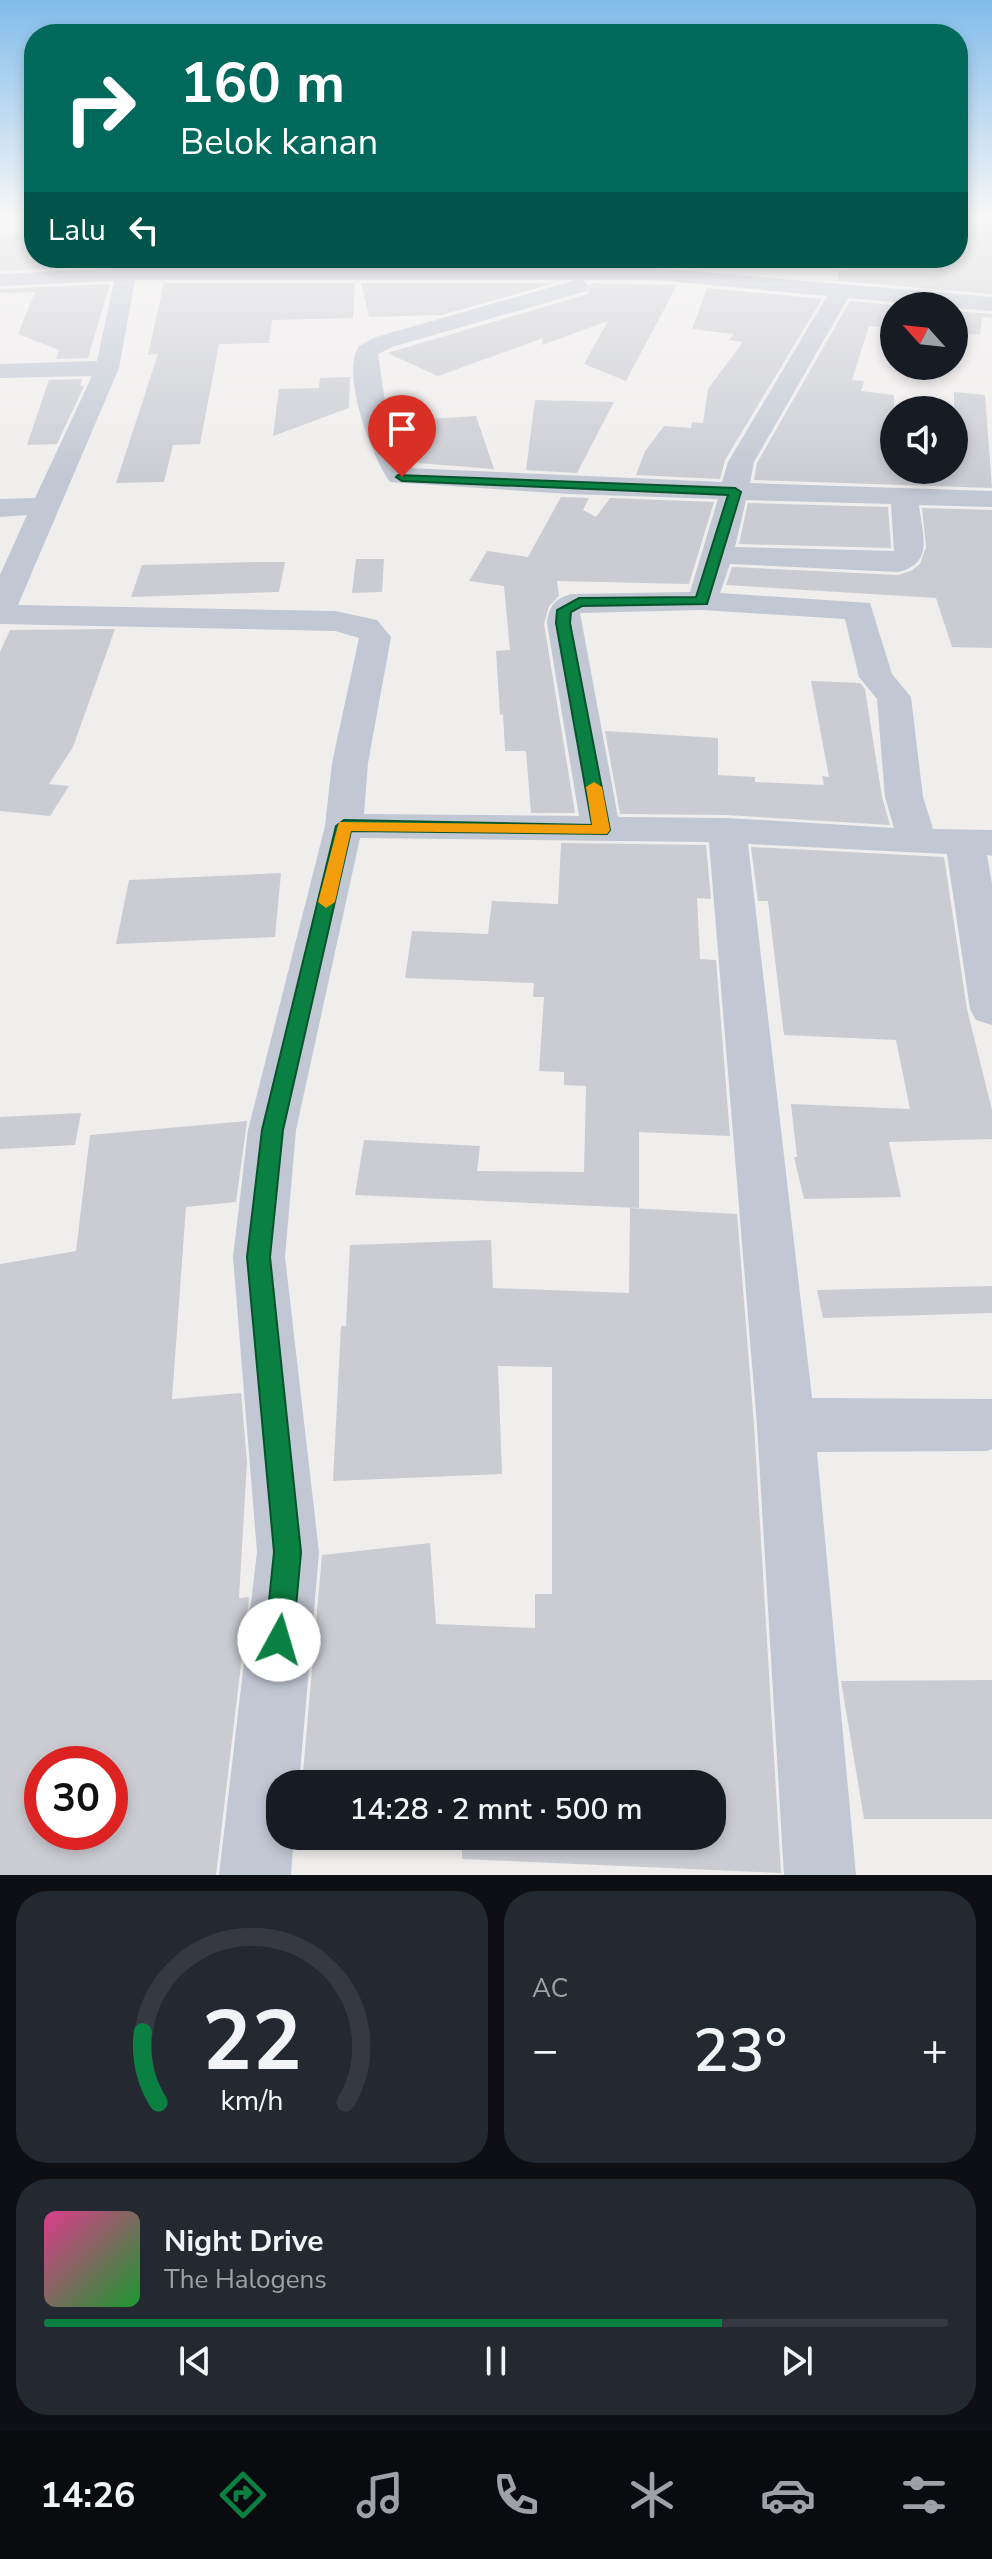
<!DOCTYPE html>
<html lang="id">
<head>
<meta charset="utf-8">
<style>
  body { margin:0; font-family:"Nunito Sans",sans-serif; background:#242831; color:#f1f3f6; height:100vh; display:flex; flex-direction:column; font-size:30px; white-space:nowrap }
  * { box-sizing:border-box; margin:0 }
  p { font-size:26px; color:#9ea1a6 }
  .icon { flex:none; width:44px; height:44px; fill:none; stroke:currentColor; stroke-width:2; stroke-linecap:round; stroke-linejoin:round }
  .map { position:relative; height:1875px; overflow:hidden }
  .panel { display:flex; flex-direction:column; gap:16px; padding:16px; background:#0d0f14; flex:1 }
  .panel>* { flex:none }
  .guide { position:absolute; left:24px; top:24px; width:944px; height:244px; border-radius:32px; box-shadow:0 4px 12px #0003; background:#00695c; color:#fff; overflow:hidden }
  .needle { width:52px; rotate:297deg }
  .controls { position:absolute; left:880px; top:292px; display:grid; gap:16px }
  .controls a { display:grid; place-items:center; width:88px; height:88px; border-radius:50%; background:#171b24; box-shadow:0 4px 12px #0003; font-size:40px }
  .speed { position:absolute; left:24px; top:1746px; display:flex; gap:16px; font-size:40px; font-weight:700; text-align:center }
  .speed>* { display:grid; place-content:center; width:104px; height:104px; border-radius:50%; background:#171b24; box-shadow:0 4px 12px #0003; line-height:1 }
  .speed .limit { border:12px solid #d22; background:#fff; color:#111 }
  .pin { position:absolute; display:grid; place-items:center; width:68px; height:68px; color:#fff; margin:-82px -34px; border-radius:50% 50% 50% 0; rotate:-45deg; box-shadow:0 0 8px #0007 }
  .pin .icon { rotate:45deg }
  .me { position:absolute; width:88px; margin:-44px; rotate:6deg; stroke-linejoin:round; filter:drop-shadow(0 0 6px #0008) }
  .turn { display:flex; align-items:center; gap:28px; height:168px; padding:0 24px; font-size:36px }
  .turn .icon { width:104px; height:104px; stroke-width:2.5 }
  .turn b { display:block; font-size:56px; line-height:68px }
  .then { display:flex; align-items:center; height:76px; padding:0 24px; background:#0003; gap:16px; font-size:30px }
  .big { font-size:60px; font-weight:600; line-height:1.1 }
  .panel .tile { flex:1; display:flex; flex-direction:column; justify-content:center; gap:12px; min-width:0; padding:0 28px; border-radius:32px; background:#242831 }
  .panel .dial { align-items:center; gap:0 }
  .dial svg { height:208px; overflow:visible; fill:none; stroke:#363941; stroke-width:7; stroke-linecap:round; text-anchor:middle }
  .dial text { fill:#f1f3f6; stroke:none }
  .song { display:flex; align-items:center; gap:24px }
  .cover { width:96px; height:96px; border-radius:12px; background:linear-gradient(135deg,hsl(330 70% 55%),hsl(130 70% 35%)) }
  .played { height:8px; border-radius:4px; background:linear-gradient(90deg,#0b8043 75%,#363941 75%) }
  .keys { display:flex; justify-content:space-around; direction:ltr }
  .heat { display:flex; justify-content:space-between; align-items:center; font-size:44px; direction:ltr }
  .panel .tiles { flex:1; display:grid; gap:16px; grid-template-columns:1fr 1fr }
  .tile:last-child { grid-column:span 2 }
  .trip { position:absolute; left:266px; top:1770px; width:460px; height:80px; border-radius:32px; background:#171b24; box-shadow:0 4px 12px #0003; font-weight:600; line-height:80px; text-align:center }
  .dock { display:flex; height:128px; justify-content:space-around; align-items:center; background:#090b0e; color:#9ea1a6 }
  .dock .icon { width:56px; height:56px }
  .dock .active { color:#0b8043 }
  .dock b { font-size:36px; color:#f1f3f6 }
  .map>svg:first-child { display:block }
  .building { fill:#caccd2; fill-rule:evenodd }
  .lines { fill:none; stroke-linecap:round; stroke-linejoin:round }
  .minor { fill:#c1c7d3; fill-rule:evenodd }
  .route { fill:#0b8043; stroke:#07532c; stroke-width:2 }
  .slow { fill:#f59e0b }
</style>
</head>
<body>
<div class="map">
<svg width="992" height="1875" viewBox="0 0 992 1875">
  <rect width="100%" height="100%" fill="#f0eeed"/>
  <path class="building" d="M958,219H992V294L838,281L839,270H847V258H958Z
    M34,233V258H99L95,266L0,271V234Z
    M169,258H356V265H168Z
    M164,283H355L353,318L272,320L269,343L219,344L200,444L173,445L164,482L116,483L158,354L148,355Z
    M361,283H555L441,315L369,317Z
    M591,283L677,285L626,381L584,364L608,321L542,345L543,338L438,376L387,353L588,294Z
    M110,284L88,358L56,359L59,350L18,334L35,292L0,293V289Z
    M707,288L822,299L725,460L720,479L636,475L645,451L664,426L691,428L692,422L703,423L708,389L743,342L729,340L734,334L692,329Z
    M850,301L903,306H894V328L869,326L852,380L864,381L861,391L894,395V470H954V392L985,395L992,488L754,480L757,463Z
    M954,311L992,314V318L982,317L980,335L954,332Z
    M350,377L349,408L273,436L279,389L319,388L320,378Z
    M82,379L80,386H84L57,444L27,445L49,380Z
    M535,400L614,402L577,473L526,470Z
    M476,416L494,469L418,463L419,449L404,450L397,421Z
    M561,497L589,498L583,510L596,517L610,498L714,502L689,584L557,581L559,596L549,606L544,624L575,813H531L526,751H505L503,714L500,715L496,651L510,650L504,586L469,581L487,551L528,557Z
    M748,503L888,507L891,548L739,544Z
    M922,508L992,510V648L952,647L936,598L726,585L732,567L898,575L911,571L920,564L926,547Z
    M356,559H384L382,592L352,593Z
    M256,562H285L279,592L131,597L142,565Z
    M115,629L73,747L49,784L69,786L50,816L0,811V652L10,630Z
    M811,681L860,683L865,689L882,797L890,825L727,815L620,814L605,731L718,738V775L755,777V782L824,785L822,776L829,777Z
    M561,843L706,845L711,899L697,898L700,959L716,960L730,1136L639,1132V1208L355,1195L364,1140L480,1146L477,1171L584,1172L586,1086L564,1085V1072L539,1071L544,997H533L534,983L405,978L412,931L488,934L492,901L558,904Z
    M751,847L944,857L967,1009L992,1110V1139L889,1142L901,1197L804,1199L794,1157H797L791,1104L910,1109L896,1040L784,1035L768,901H758Z
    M281,873L275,937L116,944L129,880Z
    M81,1113L75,1145L0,1149V1117Z
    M247,1121L236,1202L186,1207L172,1399L241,1393L247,1462L239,1598L249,1597L216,1875H0V1264L76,1251L90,1135ZM42,1764H110V1832H42Z
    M630,1208L737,1214L754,1425L781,1873L462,1859V1836H712V1784H302L322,1555L430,1543L436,1624L535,1628V1594H552V1367L498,1366L502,1474L333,1481L341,1326H346L350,1245L491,1240L493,1288L629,1293Z
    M992,1286V1313L823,1318L817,1290Z
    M992,1680V1819H864L841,1681Z"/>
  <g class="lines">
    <path class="minor" d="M119,258H139L137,268H656L992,297V311L848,298L754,462L750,483L992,491V507L919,505C922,535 935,563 898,572L730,564L720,593L870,603L892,674L911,697L923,797L933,829L992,830V856L987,855L992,884V1025L976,1020L970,1009L947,854L748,844L812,1398L992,1399V1449L987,1451L817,1452L856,1875H784L757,1425L709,842L360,838L296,1130L285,1257L319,1552L299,1784H280V1836H294L291,1875H219L257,1552L233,1257L248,1130L325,826L332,763L359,638L335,631L0,624V575L27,515L0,517V499L35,498L92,376L0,378V364L97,361L114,281L0,286V274L117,268ZM135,280H576L376,337L359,346C340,374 372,457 390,482L568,494L718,499L690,592L572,594C555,598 549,606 547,623L579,816L364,814L368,763L391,637L377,620L335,611L18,605L119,368ZM582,280H656L827,296L728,462L722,482L408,468L387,416L378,354L392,347L587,291L590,286ZM746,500L891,504L894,551L735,547ZM702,610L845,619L859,677L877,699L885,797L894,828L727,818L618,817L580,613Z"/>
  </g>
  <linearGradient id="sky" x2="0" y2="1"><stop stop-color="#81bcea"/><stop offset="0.45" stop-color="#f8f7f7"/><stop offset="1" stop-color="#f8f7f7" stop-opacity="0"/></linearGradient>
  <rect width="992" height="482" fill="url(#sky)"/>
  <path class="route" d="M398,475L735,488L741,492L707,604L582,606L571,612L570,623L610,830L607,834L351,831L283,1130L270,1257L301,1552L293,1640L289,1650L279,1654L269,1650L265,1640L274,1552L247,1257L262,1130L336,826L344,820L592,825L556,623L557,610L579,598L696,597L728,495L402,481L396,477Z"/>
  <path class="slow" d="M594,782L602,787L610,830L607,834L351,831L335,902L326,908L318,902L339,822L592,825L586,787Z"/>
</svg>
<div class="controls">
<a><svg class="needle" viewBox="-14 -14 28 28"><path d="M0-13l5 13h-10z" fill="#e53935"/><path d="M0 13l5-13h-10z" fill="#9ea1a6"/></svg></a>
<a><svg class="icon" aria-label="sound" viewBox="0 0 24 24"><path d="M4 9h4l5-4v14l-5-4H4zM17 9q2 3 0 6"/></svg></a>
</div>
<div class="speed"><div class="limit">30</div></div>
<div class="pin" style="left:402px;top:477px;background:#d93025"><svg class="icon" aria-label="arrive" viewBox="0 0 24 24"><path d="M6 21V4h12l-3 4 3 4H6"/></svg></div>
<svg class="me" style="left:279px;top:1640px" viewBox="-20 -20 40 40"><circle r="19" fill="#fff"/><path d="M0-13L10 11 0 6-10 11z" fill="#0b8043"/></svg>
<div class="trip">14:28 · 2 mnt · 500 m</div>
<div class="guide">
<div class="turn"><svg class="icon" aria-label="right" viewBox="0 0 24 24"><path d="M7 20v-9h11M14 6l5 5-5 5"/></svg><div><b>160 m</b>Belok kanan</div></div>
<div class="then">Lalu<svg class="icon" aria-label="left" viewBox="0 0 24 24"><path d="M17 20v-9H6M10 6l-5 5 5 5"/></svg></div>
</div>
</div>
<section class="panel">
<div class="tiles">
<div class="tile dial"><svg viewBox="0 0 100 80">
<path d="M14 69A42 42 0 1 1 86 69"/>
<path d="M14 69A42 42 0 0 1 8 42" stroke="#0b8043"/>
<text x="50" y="56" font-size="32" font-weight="700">22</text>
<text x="50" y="72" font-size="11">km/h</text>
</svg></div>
<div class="tile"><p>AC</p>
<div class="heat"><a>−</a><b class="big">23°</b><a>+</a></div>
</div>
<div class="tile">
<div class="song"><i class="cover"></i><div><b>Night Drive</b><p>The Halogens</p></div></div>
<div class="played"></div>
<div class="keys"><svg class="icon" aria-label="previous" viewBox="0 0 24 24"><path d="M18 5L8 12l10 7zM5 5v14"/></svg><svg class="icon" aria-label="pause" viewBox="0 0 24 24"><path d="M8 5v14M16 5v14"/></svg><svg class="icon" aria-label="next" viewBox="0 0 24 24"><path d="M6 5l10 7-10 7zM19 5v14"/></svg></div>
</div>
</div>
</section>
<nav class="dock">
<b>14:26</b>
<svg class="icon active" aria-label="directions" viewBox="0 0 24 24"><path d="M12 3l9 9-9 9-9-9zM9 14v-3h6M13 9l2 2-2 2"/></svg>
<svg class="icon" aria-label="music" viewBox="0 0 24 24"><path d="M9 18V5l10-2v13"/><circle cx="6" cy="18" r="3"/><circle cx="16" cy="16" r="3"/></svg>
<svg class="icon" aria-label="phone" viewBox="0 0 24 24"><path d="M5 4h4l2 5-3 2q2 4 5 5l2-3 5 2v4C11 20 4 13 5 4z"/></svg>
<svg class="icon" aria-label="climate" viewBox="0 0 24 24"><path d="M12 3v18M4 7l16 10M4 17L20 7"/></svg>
<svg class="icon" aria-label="car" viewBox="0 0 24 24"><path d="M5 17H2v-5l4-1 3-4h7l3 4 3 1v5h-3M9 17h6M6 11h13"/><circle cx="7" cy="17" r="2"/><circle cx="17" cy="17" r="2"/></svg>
<svg class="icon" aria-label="filters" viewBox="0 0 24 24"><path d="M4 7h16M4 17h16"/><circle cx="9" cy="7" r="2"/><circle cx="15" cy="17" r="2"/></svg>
</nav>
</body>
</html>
